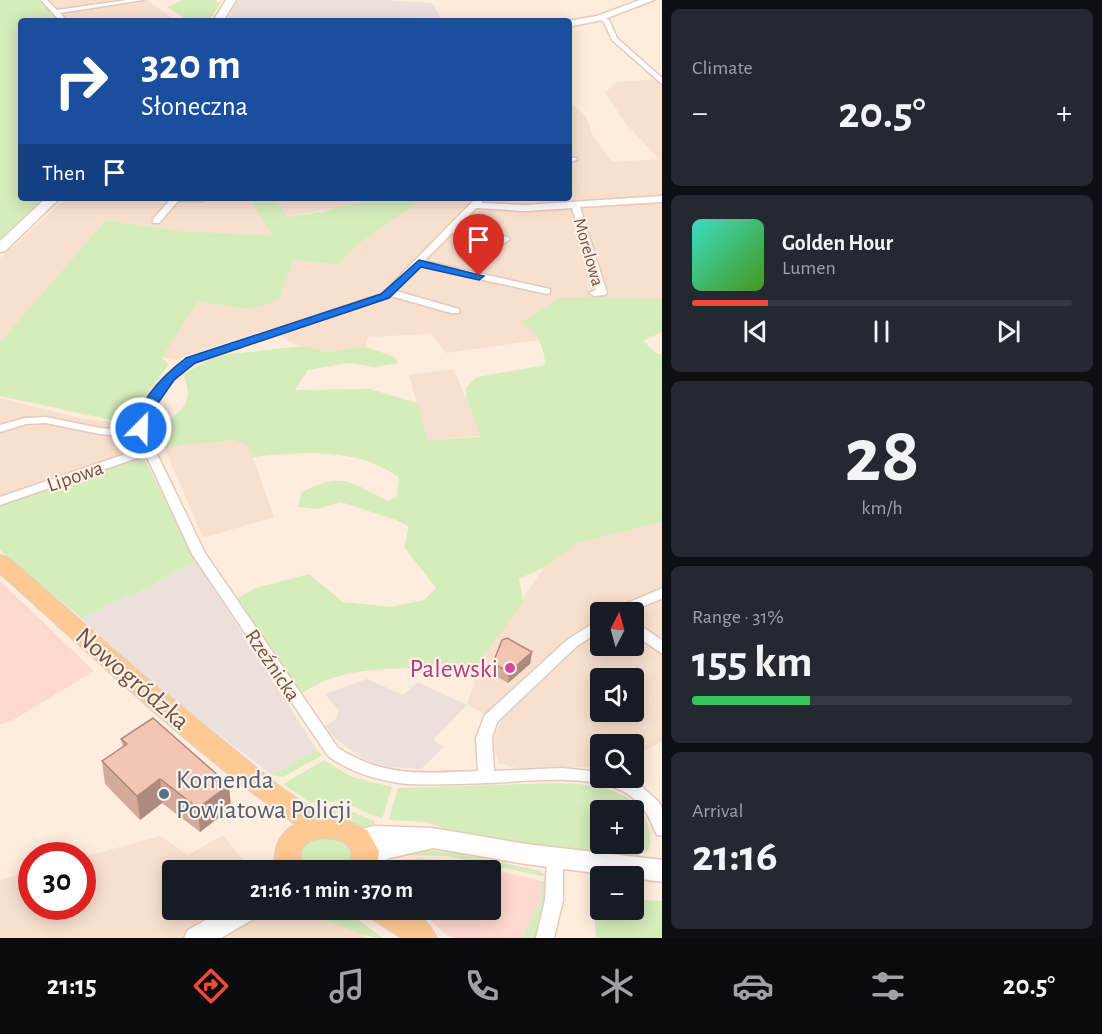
<!DOCTYPE html>
<html lang="en">
<head>
<meta charset="utf-8">
<style>
  body { margin:0; font-family:"Alegreya Sans",sans-serif; background:#242831; color:#f1f3f6; height:100vh; display:flex; flex-direction:column; font-size:22px; white-space:nowrap }
  * { box-sizing:border-box; margin:0 }
  p { font-size:20px; color:#9ea1a6 }
  .icon { flex:none; width:33px; height:33px; fill:none; stroke:currentColor; stroke-width:2; stroke-linecap:round; stroke-linejoin:round }
  .map { position:relative; flex:1; overflow:hidden }
  .drawer { display:flex; flex-direction:column; gap:9px; padding:9px; background:#0d0f14; width:440px }
  .drawer>* { flex:none }
  .guide { position:absolute; left:18px; top:18px; width:554px; height:183px; border-radius:6px; box-shadow:0 3px 15px #0003; background:#1a4fa0; color:#fff; overflow:hidden }
  .needle { width:39px; rotate:6deg }
  .fabs { position:absolute; left:590px; top:602px; display:grid; gap:12px }
  .fabs a { display:grid; place-items:center; width:54px; height:54px; border-radius:6px; background:#171b24; box-shadow:0 3px 15px #0003; font-size:30px }
  .speed { position:absolute; left:18px; top:842px; display:flex; gap:12px; font-size:30px; font-weight:700; text-align:center }
  .speed>* { display:grid; place-content:center; width:78px; height:78px; border-radius:50%; background:#171b24; box-shadow:0 3px 15px #0003; line-height:1 }
  .speed .limit { border:9px solid #d22; background:#fff; color:#111 }
  .pin { position:absolute; display:grid; place-items:center; width:51px; height:51px; color:#fff; margin:-62px -26px; border-radius:50% 50% 50% 0; rotate:-45deg; box-shadow:0 0 6px #0007 }
  .pin .icon { rotate:45deg }
  .me { position:absolute; width:66px; margin:-33px; rotate:23deg; stroke-linejoin:round; filter:drop-shadow(0 0 4px #0008) }
  .turn { display:flex; align-items:center; gap:21px; height:126px; padding:0 24px; font-size:27px }
  .turn .icon { width:78px; height:78px; stroke-width:2.5 }
  .turn b { display:block; font-size:42px; line-height:51px }
  .then { display:flex; align-items:center; height:57px; padding:0 24px; background:#0003; gap:12px; font-size:22px }
  .big { font-size:45px; font-weight:600; line-height:1.1 }
  .drawer .card { flex:1; display:flex; flex-direction:column; justify-content:center; gap:9px; min-width:0; padding:0 21px; border-radius:9px; background:#242831 }
  .drawer .dial { align-items:center; gap:0 }
  .dial b { font-size:78px; line-height:1 }
  .song { display:flex; align-items:center; gap:18px }
  .cover { width:72px; height:72px; border-radius:9px; background:linear-gradient(135deg,hsl(170 70% 55%),hsl(100 70% 35%)) }
  .played { height:6px; border-radius:3px; background:linear-gradient(90deg,#f24938 20%,#363941 20%) }
  .keys { display:flex; justify-content:space-around; direction:ltr }
  .heat { display:flex; justify-content:space-between; align-items:center; font-size:33px; direction:ltr }
  .charge { height:9px; border-radius:4px; background:linear-gradient(90deg,#34c759 31%,#363941 0) }
  .trip { position:absolute; left:162px; top:860px; width:339px; height:60px; border-radius:6px; background:#171b24; box-shadow:0 3px 15px #0003; font-weight:600; line-height:60px; text-align:center }
  .tab-bar { display:flex; height:96px; justify-content:space-around; align-items:center; background:#090b0e; color:#9ea1a6 }
  .tab-bar .icon { width:42px; height:42px }
  .tab-bar .on { color:#f24938 }
  .tab-bar b { font-size:27px; color:#f1f3f6 }
  main { display:flex; flex:1; min-height:0 }
  .map>svg:first-child { display:block }
  .residential { fill:#f8e0ce; fill-rule:evenodd }
  .commercial { fill:#ffd8d0 }
  .industrial { fill:#ebe0da }
  .green { fill:#d5ecbb; fill-rule:evenodd }
  .lines { fill:none; stroke-linecap:round; stroke-linejoin:round }
  .street-casing { stroke:#e4c9bc; stroke-width:3 }
  .secondary-casing { stroke:#eac9b8; stroke-width:3 }
  .primary-casing { stroke:#dbd1ce; stroke-width:2 }
  .street { fill:#fff; fill-rule:evenodd }
  .secondary { fill:#fff; fill-rule:evenodd }
  .primary { fill:#ffc993; fill-rule:evenodd }
  .wall { fill:#d3a99a }
  .shaded-wall { fill:#ac8a7d }
  .building { fill:#f5c5b3; stroke:#ac8a7d; stroke-width:1.5 }
  .route { fill:#1a73e8; stroke:#114b97; stroke-width:1.5 }
  .hotel-dot { fill:#d1479c; stroke:#fff1e5; stroke-width:2 }
  .service-dot { fill:#5c6f8a; stroke:#fff1e5; stroke-width:2 }
  .labels { text-anchor:middle; stroke-width:4.5; stroke-linejoin:round; paint-order:stroke }
  .far-street-label { font-size:18px; fill:#754f44; stroke:#fff1e5 }
  .street-label { font-size:21px; fill:#754f44; stroke:#fff1e5 }
  .near-hotel-label { font-size:26px; fill:#b23c85; stroke:#fff1e5; text-anchor:end }
  .near-street-label { font-size:26px; fill:#754f44; stroke:#fff1e5 }
  .near-service-label { font-size:26px; fill:#4e5e75; stroke:#fff1e5; text-anchor:start }
</style>
</head>
<body>
<main>
<div class="map">
<svg width="663" height="938" viewBox="0 0 663 938">
  <rect width="100%" height="100%" fill="#feeddd"/>
  <path class="residential" d="M48,0H148L175,21H68Z
    M440,16L442,21H324H326Z
    M662,79V298L635,299L522,322L534,330L539,340L446,353L432,334L368,337L366,347L325,352L291,343L271,328L175,360L162,358L197,302L251,309L292,260L339,265L357,245L425,198H568L569,102L586,116L593,136L612,162L659,159L626,124L605,93L616,82Z
    M66,198H250L272,235L177,231L106,220L0,342V258Z
    M275,198H379L380,200L287,217Z
    M454,369L481,436L427,440L409,375Z
    M0,398L84,419L128,423L139,447L136,451L0,504Z
    M234,440L249,446L274,517L203,538L164,447Z
    M662,522V742L633,756V744H600V767L516,768L499,763L494,748L495,735L501,722L467,705L481,660L544,567L578,543ZM600,612H633V645H600ZM600,678H633V711H600Z
    M223,835L251,870H172V909H299L357,931L368,938H0V880L31,871L32,906H82L83,857L160,836L188,855Z"/>
  <path class="commercial" d="M0,581L94,671L13,720L0,725Z
    M422,858L450,861L489,870H385L397,860Z
    M491,870L542,881L540,905L536,908L523,938H454L444,933L418,909H490Z"/>
  <path class="industrial" d="M238,0H384L432,3L440,16L324,21H225Z
    M196,561L317,750L272,775L163,692L82,619L128,595H136Z
    M367,679L403,695L418,682L467,705L433,740L444,747L421,769L389,767L363,759L335,738L325,726L336,719L339,711L325,694Z"/>
  <path class="green" d="M0,0H40L63,21H21V198H50L0,243Z
    M183,0H217L216,2H221L209,21H189L167,7Z
    M250,198H275L287,217L321,212L379,198H425L357,245L339,265L293,260L279,300L251,309L197,302L162,358L169,364L128,420H111L0,396V342L106,220L177,231L272,235Z
    M562,297L662,298V332L643,341L656,353L662,355V522L578,543L544,567L519,579L523,602L481,660L477,671C447,658 453,665 424,667C373,671 339,666 295,698L231,602L255,588L309,574L343,602L391,607L424,600L436,588L404,547L409,527L396,520L341,502L317,509L298,507L301,493C341,471 350,482 388,501L397,497L399,478C361,447 299,452 253,457L249,446L234,440L164,447L165,424C185,407 194,401 183,374L219,355L305,346L325,352L366,347L395,357L398,363L374,367L348,363L308,370L295,390L370,389L417,403L428,440L481,437L466,398V388L477,377L545,365C545,346 536,331 521,322Z
    M143,456L196,561L135,595H128L82,619L0,550V504Z
    M317,750L322,755L283,777L272,775Z
    M324,760L352,777L392,787L382,819L342,802L311,803L283,784Z
    M557,783C592,784 635,787 648,825C650,834 652,844 647,852L634,856L550,848L454,832L426,822L389,820V818L398,788ZM600,810H633V843H600Z
    M324,807L345,809L375,821L376,833L316,820L313,810Z
    M327,833L352,847V870H297L299,844Z
    M420,849L457,853L541,871L547,877L448,856L402,855Z
    M542,881L547,882L537,938H523L536,908L540,905Z
    M600,899V909H633V899L662,901V938H596L594,910Z
    M299,909L331,910L353,920L356,918L383,938C361,938 324,917 299,909Z"/>
  <g class="lines">
    <g class="street-casing">
      <path id="street" d="M41,0H47L57,10L127,0H143L60,13L67,21H60Z
        M599,16L609,20L617,38L663,79V85L612,40L604,22L596,18Z
        M568,158H576L577,160L568,162Z
        M663,196V202L580,207L607,293L605,295L594,296L589,293L596,290L572,208L525,211L476,208L456,229L501,238L505,236L510,239L503,244L452,233L424,261L550,289V293L547,294L420,266L396,291L459,309V313H451L391,296L195,363C172,378 156,398 146,423L155,450L205,553L338,748C385,778 425,773 478,771L476,738L485,715L567,640L600,619V631L577,646L497,722L492,738L494,771L562,768L600,772V777H620L642,787L659,802L663,810V836L657,835C650,820 646,808 632,797C601,772 527,781 489,783C461,784 434,785 406,784C377,780 352,773 328,756L192,554L146,455L0,505V497L143,448L139,438L100,434L46,423L26,424L0,432V425L25,418L46,417L100,428L137,431L134,423C145,396 163,374 187,359L382,294L476,198H485L481,203L525,205Z
        M165,198H207L203,201H178L159,223H153V219L169,201Z
        M663,588V598L630,612H611L613,609Z
        M633,622L638,624L663,641V654L633,634Z
        M555,852L561,854L563,859V900L554,938H536L545,900L547,859L549,854Z"/>
    </g>
    <g class="secondary-casing">
      <path id="secondary" d="M226,0H236L223,21H213Z
        M640,0H654L602,20L568,27V21L597,16Z
        M46,198H60L5,251L0,252V241Z
        M375,826L432,828L526,844L663,860V882L526,864L433,848L390,858L366,870L356,867L352,860L356,853L365,848L357,849L348,846L345,839L348,832Z
        M225,909H261L257,917L221,938H184L188,930Z"/>
    </g>
    <g class="primary-casing">
      <path id="primary" d="M0,555L8,557L143,675L278,785L324,817L343,819L367,830L379,851L377,870H349C350,864 352,856 351,851C346,834 306,834 301,851C300,856 302,864 303,870H275C273,850 277,835 295,824C190,750 96,659 0,574Z
        M366,909C396,909 422,906 437,938H402L370,918Z"/>
    </g>
    <use href="#street" class="street"/>
    <use href="#secondary" class="secondary"/>
    <use href="#primary" class="primary"/>
  </g>
  <path class="wall" d="M532,652L530,664L508,683L492,674L493,663Z
    M121,739L229,785L231,808L200,832L162,803L140,820L105,784L102,761L123,747Z"/>
  <path class="shaded-wall" d="M532,652L530,664L508,683L509,672Z
    M160,779L162,803L140,820L137,796Z
    M229,785L231,808L200,832L198,808Z"/>
  <path class="building" d="M507,638L532,652L509,672L493,663L502,640Z
    M153,718L229,785L198,808L160,779L137,796L102,761L127,744L121,739Z"/>
  <path class="route" d="M419,260L484,276L479,280L421,267L389,298L195,363L174,380L149,416L145,431H136L134,428C139,400 164,375 186,358L381,294Z"/>
  <circle class="hotel-dot" cx="510" cy="668" r="6"/>
  <circle class="service-dot" cx="164" cy="794" r="6"/>
  <g class="labels">
    <g class="far-street-label">
      <text transform="translate(589 252) rotate(74)" y="6">Morelowa</text>
    </g>
    <g class="street-label">
      <text transform="translate(75 476) rotate(-19)" y="7">Lipowa</text>
      <text transform="translate(273 665) rotate(56)" y="7">Rzeźnicka</text>
    </g>
    <g class="near-hotel-label">
      <text x="498" y="677">Palewski</text>
    </g>
    <g class="near-street-label">
      <text transform="translate(133 678) rotate(41)" y="9">Nowogródzka</text>
    </g>
    <g class="near-service-label">
      <text x="176" y="788">Komenda<tspan x="176" dy="30">Powiatowa Policji</tspan></text>
    </g>
  </g>
</svg>
<div class="fabs">
<a><svg class="needle" viewBox="-14 -14 28 28"><path d="M0-13l5 13h-10z" fill="#e53935"/><path d="M0 13l5-13h-10z" fill="#9ea1a6"/></svg></a>
<a><svg class="icon" aria-label="sound" viewBox="0 0 24 24"><path d="M4 9h4l5-4v14l-5-4H4zM17 9q2 3 0 6"/></svg></a>
<a><svg class="icon" aria-label="search" viewBox="0 0 24 24"><circle cx="10" cy="10" r="6"/><path d="M15 15l6 6"/></svg></a>
<a>+</a>
<a>−</a>
</div>
<div class="speed"><div class="limit">30</div></div>
<div class="pin" style="left:479px;top:276px;background:#d93025"><svg class="icon" aria-label="arrive" viewBox="0 0 24 24"><path d="M6 21V4h12l-3 4 3 4H6"/></svg></div>
<svg class="me" style="left:141px;top:428px" viewBox="-20 -20 40 40"><circle r="17" fill="#1a73e8" stroke="#fff" stroke-width="3"/><path d="M0-11L8 9 0 5-8 9z" fill="#fff"/></svg>
<div class="trip">21:16 · 1 min · 370 m</div>
<div class="guide">
<div class="turn"><svg class="icon" aria-label="right" viewBox="0 0 24 24"><path d="M7 20v-9h11M14 6l5 5-5 5"/></svg><div><b>320 m</b>Słoneczna</div></div>
<div class="then">Then<svg class="icon" aria-label="arrive" viewBox="0 0 24 24"><path d="M6 21V4h12l-3 4 3 4H6"/></svg></div>
</div>
</div>
<section class="drawer">
<div class="card"><p>Climate</p>
<div class="heat"><a>−</a><b class="big">20.5°</b><a>+</a></div>
</div>
<div class="card">
<div class="song"><i class="cover"></i><div><b>Golden Hour</b><p>Lumen</p></div></div>
<div class="played"></div>
<div class="keys"><svg class="icon" aria-label="previous" viewBox="0 0 24 24"><path d="M18 5L8 12l10 7zM5 5v14"/></svg><svg class="icon" aria-label="pause" viewBox="0 0 24 24"><path d="M8 5v14M16 5v14"/></svg><svg class="icon" aria-label="next" viewBox="0 0 24 24"><path d="M6 5l10 7-10 7zM19 5v14"/></svg></div>
</div>
<div class="card dial"><b>28</b><p>km/h</p></div>
<div class="card"><p>Range · 31%</p><b class="big">155 km</b><div class="charge"></div></div>
<div class="card"><p>Arrival</p><b class="big">21:16</b></div>
</section>
</main>
<nav class="tab-bar">
<b>21:15</b>
<svg class="icon on" aria-label="directions" viewBox="0 0 24 24"><path d="M12 3l9 9-9 9-9-9zM9 14v-3h6M13 9l2 2-2 2"/></svg>
<svg class="icon" aria-label="music" viewBox="0 0 24 24"><path d="M9 18V5l10-2v13"/><circle cx="6" cy="18" r="3"/><circle cx="16" cy="16" r="3"/></svg>
<svg class="icon" aria-label="phone" viewBox="0 0 24 24"><path d="M5 4h4l2 5-3 2q2 4 5 5l2-3 5 2v4C11 20 4 13 5 4z"/></svg>
<svg class="icon" aria-label="climate" viewBox="0 0 24 24"><path d="M12 3v18M4 7l16 10M4 17L20 7"/></svg>
<svg class="icon" aria-label="car" viewBox="0 0 24 24"><path d="M5 17H2v-5l4-1 3-4h7l3 4 3 1v5h-3M9 17h6M6 11h13"/><circle cx="7" cy="17" r="2"/><circle cx="17" cy="17" r="2"/></svg>
<svg class="icon" aria-label="filters" viewBox="0 0 24 24"><path d="M4 7h16M4 17h16"/><circle cx="9" cy="7" r="2"/><circle cx="15" cy="17" r="2"/></svg>
<b>20.5°</b>
</nav>
</body>
</html>
